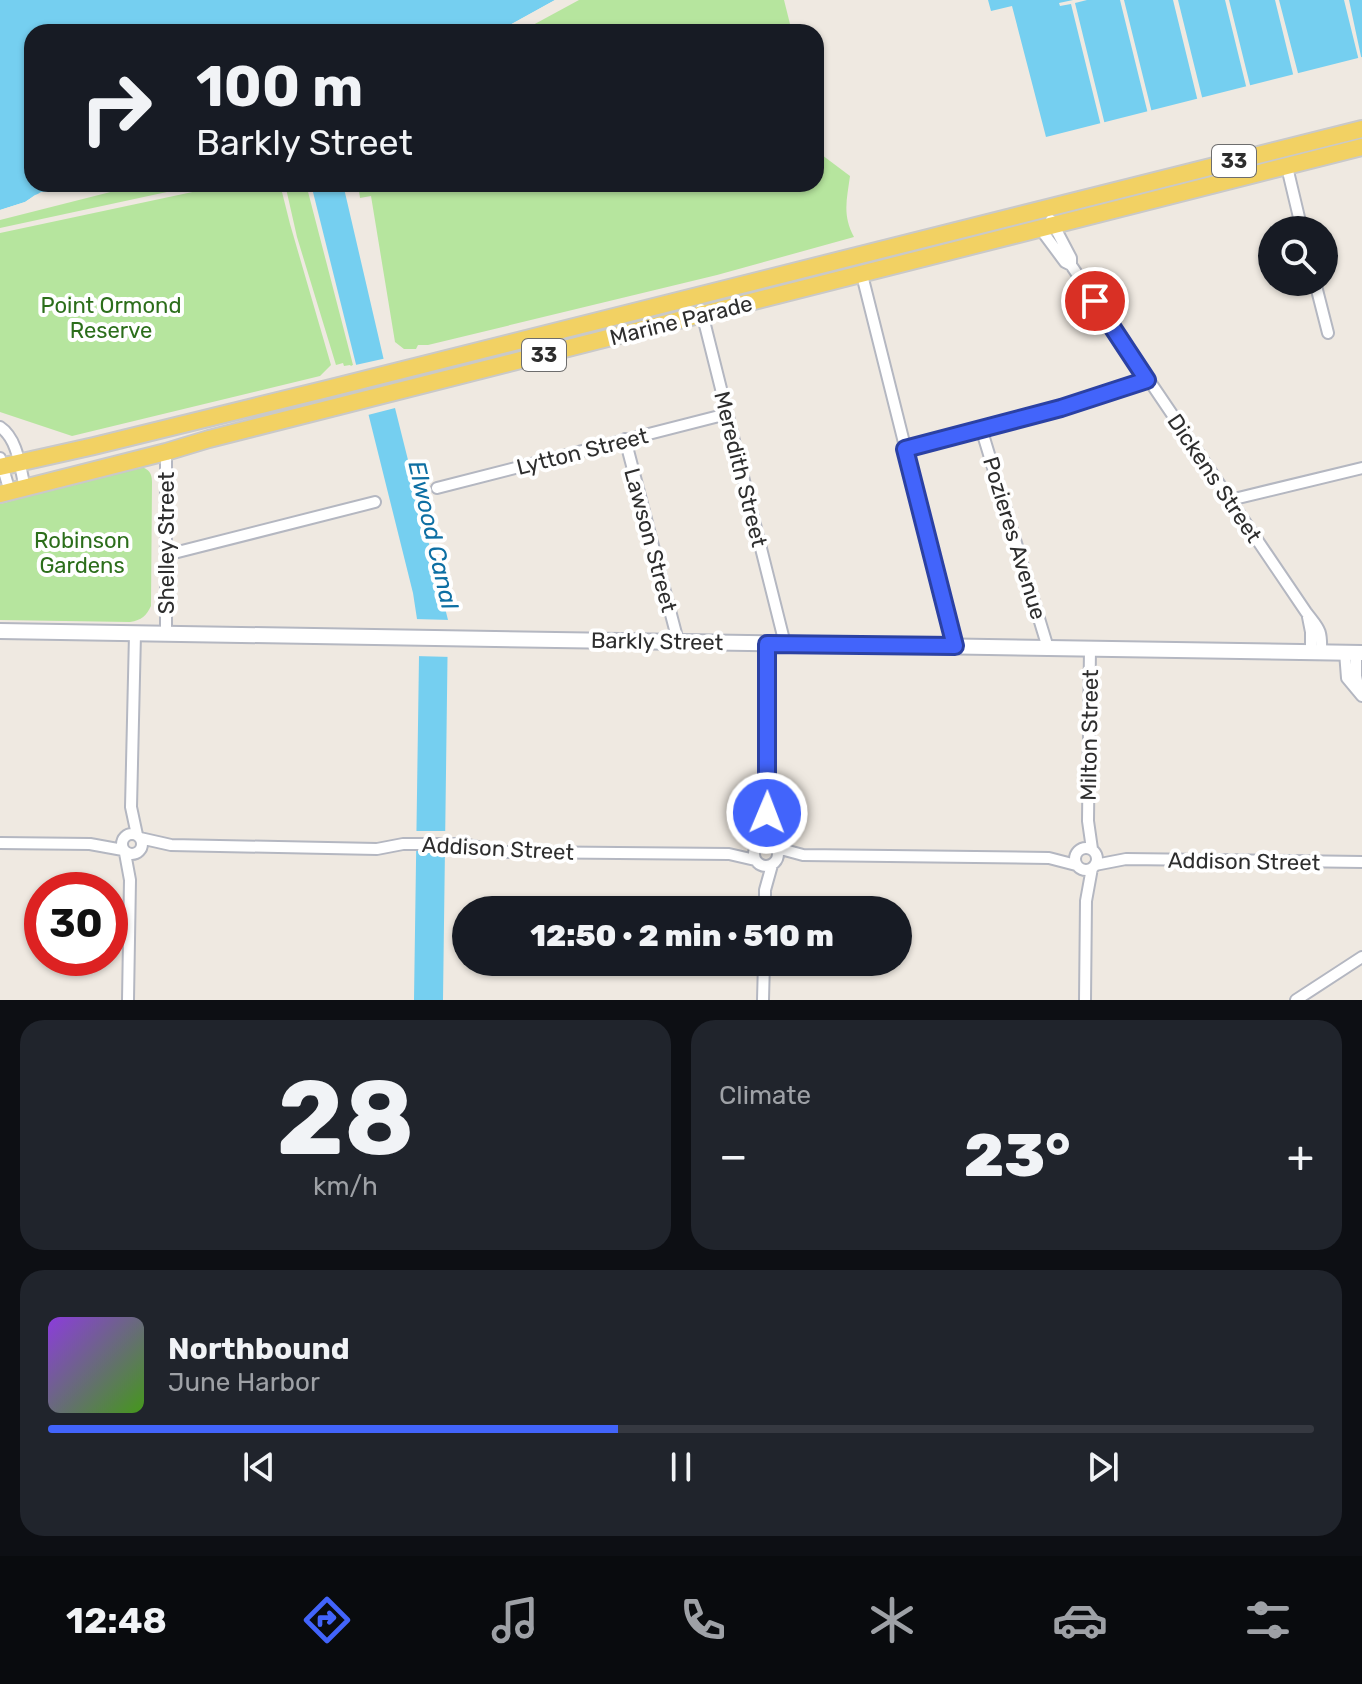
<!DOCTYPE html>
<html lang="en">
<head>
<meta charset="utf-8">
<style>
  body { margin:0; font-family:Rubik,sans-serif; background:#20242c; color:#f1f3f6; height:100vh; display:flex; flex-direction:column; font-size:30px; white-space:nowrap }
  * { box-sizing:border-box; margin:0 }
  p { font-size:26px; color:#9ea1a6 }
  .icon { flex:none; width:44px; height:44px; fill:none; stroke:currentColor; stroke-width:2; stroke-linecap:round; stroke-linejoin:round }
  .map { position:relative; height:1000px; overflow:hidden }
  .side { display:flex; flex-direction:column; gap:20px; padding:20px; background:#0d0f14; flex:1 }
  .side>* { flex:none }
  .guide { position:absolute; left:24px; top:24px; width:800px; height:168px; border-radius:24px; box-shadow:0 2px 6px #0004; background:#171b24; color:#f1f3f6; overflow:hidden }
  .fabs { position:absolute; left:1258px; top:216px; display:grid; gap:16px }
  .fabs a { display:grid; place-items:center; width:80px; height:80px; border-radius:50%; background:#171b24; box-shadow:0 2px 6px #0004; font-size:40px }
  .speed { position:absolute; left:24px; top:872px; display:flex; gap:16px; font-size:40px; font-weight:700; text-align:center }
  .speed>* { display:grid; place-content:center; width:104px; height:104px; border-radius:50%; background:#171b24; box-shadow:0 2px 6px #0004; line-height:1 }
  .speed .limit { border:12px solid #d22; background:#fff; color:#111 }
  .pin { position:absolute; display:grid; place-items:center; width:68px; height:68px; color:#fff; margin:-34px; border:4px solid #fff; border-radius:50%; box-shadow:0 2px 8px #0007 }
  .me { position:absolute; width:88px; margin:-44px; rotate:1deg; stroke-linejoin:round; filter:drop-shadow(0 0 6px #0008) }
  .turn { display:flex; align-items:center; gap:28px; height:168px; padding:0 40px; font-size:36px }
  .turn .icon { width:104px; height:104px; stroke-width:2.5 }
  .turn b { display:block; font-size:56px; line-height:68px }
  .big { font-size:60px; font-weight:800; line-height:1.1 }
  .side .card { flex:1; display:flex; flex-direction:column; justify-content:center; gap:12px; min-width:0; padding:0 28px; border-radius:24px; background:#20242c }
  .side .dial { align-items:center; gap:0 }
  .dial b { font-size:104px; line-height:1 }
  .song { display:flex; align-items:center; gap:24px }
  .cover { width:96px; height:96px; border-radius:12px; background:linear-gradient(135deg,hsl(270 70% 55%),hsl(100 70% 35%)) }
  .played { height:8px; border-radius:4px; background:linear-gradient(90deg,#4264fb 45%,#363941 45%) }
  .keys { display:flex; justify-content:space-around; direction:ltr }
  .heat { display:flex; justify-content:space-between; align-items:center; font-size:44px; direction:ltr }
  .side .tiles { flex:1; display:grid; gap:20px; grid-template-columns:1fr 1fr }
  .card:last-child { grid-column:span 2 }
  .trip { position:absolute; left:452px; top:896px; width:460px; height:80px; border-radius:40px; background:#171b24; box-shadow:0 2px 6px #0004; font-weight:800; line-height:80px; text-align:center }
  .tabs { display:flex; height:128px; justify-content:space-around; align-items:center; background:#090b0e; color:#9ea1a6 }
  .tabs .icon { width:56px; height:56px }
  .tabs .on { color:#4264fb }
  .tabs b { font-size:36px; color:#f1f3f6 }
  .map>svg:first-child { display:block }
  .green { fill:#b6e59e }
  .water { fill:#75cff0 }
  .pier { fill:#efe9e1 }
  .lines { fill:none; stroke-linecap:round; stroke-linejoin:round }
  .street-casing { stroke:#b4b7c1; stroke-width:14 }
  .secondary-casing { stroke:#b4b7c1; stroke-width:18 }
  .primary-casing { stroke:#c9c9c9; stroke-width:20 }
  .street { stroke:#fff; stroke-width:10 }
  .secondary { stroke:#fff; stroke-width:14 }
  .primary { stroke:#f2d163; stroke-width:16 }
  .route-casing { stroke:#2b41a3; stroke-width:20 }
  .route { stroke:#4264fb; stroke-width:14 }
  .labels { text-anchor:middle; stroke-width:8; stroke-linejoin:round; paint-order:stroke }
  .shield { fill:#fff; stroke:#6d6d6d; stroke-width:2 }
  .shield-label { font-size:20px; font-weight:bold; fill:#2e2e2e }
  .park-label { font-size:22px; fill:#2c6e1b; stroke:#fff }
  .street-label { font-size:22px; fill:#2e2e2e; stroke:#fff }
  .water-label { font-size:24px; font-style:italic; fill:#0d6fa3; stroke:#fff }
</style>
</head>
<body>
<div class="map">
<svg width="1362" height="1000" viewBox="0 0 1362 1000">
  <rect width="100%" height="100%" fill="#efe9e1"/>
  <path class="green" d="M579,0H784L792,32H520Z
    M816,131L822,155L850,176C847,199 842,215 854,237L717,275L428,345H418L416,349H404L395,342L371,196L360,198L358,184H816Z
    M142,184H204L0,228V220Z
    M230,184H280L290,224L331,365L320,376L72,436L0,412V233Z
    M285,184H306L353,365L351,366L350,365L344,366L343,363L336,365L297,237Z
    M139,466C149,469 152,473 152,482L151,606C146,616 142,620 130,622L0,620V504Z"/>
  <path class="water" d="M0,0H555L497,32H32V184H96L73,190L50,191L35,195L25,202L0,210Z
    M988,0H1362V57L1046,137L1012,6L991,11Z
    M311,184H343L395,408L448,620L443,1000H414L419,656L417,619L413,593Z"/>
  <path class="pier" d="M555,0H559L558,3L534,17L506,32H497Z
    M1073,0H1087L1075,3L1105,125L1101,126L1071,4L1060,6L1059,3Z
    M1120,0H1124L1152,113L1148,114Z
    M1173,0H1178L1203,101L1198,102Z
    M1225,0H1229L1251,89L1247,90Z
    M1275,0H1279L1299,77L1294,78Z
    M1344,0H1349L1362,61H1359Z
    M96,184H100L98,188L74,194L42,196L26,206L0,214V210L25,202L41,192L73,190Z
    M387,358L399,407L364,416L351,366Z
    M414,619L451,620L452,657L415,656Z
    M413,831H449V850H413Z"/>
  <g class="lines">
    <g class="street-casing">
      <path id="street" d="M1287,167L1302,230
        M1051,220L1071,258V265
        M1039,227L1065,262L1071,265L1306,612C1319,629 1322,629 1321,652
        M862,275L955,646
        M1315,282L1328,333
        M701,309L785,644
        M0,427C18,439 20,468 25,488
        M981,428L1048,648
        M625,439L678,641
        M905,449L1061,408L1147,380
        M166,452V634
        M0,458L10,492
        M437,488L727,414
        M1230,500L1362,468
        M166,555L375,502
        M1308,617L1311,632V651
        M135,634L131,807L137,835
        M767,644V813L772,844
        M1090,648L1088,821L1092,849
        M1345,652L1347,678L1362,696
        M1356,653V676L1359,690
        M122 844a10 10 0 1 1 20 0a10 10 0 1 1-20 0Z
        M140,838L171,845L377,849L403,844H464L501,852L729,854L755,860
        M754 854a12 12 0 1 1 24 0a12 12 0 1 1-24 0Z
        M0,843L90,844L123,850
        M1075 859a11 11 0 1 1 22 0a11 11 0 1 1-22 0Z
        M777,848L803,855L1049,858L1076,865
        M125,853L130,880L128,1000
        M1095,865L1126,859L1362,862
        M765,910V890L772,865
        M763,1000L764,962
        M1085,1000L1086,901L1092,868
        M1296,1000L1362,957"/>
    </g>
    <g class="secondary-casing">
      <path id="secondary" d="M0,631L1362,653"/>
    </g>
    <g class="primary-casing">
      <path id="primary" d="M0,467L94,446L327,389L1362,129
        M0,494L166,452L209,439L1362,147"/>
    </g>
    <use href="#street" class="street"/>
    <use href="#secondary" class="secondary"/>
    <use href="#primary" class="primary"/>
  </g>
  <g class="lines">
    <g class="route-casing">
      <path id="route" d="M767,813V644L955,646L905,449L1061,408L1147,380L1095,301"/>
    </g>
    <use href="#route" class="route"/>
  </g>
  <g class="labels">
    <g class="shield">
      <rect x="1212" y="145" width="44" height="32" rx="6"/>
      <rect x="522" y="339" width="44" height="32" rx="6"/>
    </g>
    <g class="shield-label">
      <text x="1234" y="168">33</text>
      <text x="544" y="362">33</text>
    </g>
    <g class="park-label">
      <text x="111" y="313">Point Ormond<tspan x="111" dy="25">Reserve</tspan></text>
      <text x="82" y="548">Robinson<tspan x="82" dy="25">Gardens</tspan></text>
    </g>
    <g class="street-label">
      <text transform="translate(681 320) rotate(-14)" y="8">Marine Parade</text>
      <text transform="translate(582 451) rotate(-14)" y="8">Lytton Street</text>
      <text transform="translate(741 469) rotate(76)" y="8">Meredith Street</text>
      <text transform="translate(1215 478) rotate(56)" y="8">Dickens Street</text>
      <text transform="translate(1015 538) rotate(73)" y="8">Pozieres Avenue</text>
      <text transform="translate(651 540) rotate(75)" y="8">Lawson Street</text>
      <text transform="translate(166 543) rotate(-90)" y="8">Shelley Street</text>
      <text transform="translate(657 641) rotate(1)" y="8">Barkly Street</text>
      <text transform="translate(1089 735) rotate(-89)" y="8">Milton Street</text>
      <text transform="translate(498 848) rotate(3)" y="8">Addison Street</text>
      <text transform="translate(1244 861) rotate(1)" y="8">Addison Street</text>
    </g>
    <g class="water-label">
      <text transform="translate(433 535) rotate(77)" y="8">Elwood Canal</text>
    </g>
  </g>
</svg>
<div class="fabs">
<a><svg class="icon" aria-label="search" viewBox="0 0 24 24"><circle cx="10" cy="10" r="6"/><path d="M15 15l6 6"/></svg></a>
</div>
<div class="speed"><div class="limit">30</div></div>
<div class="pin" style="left:1095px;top:301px;background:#d93025"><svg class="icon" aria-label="arrive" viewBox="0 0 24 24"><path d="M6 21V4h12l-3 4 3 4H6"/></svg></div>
<svg class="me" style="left:767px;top:813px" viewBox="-20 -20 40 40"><circle r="17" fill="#4264fb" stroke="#fff" stroke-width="3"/><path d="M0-11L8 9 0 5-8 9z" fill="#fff"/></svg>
<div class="trip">12:50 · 2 min · 510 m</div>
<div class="guide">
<div class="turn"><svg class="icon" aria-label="right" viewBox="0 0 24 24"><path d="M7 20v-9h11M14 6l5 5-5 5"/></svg><div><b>100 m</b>Barkly Street</div></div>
</div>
</div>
<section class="side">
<div class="tiles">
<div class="card dial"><b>28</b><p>km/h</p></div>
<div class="card"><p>Climate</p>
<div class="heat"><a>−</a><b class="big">23°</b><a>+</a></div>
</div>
<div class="card">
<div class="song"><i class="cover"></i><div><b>Northbound</b><p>June Harbor</p></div></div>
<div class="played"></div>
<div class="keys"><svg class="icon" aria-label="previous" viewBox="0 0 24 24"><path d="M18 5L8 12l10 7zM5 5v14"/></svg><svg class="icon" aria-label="pause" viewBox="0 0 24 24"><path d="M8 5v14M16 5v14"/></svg><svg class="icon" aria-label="next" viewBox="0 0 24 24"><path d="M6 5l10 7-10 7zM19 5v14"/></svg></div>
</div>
</div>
</section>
<nav class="tabs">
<b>12:48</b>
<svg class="icon on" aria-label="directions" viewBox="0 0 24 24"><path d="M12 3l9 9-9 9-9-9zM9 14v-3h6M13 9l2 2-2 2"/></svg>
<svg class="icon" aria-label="music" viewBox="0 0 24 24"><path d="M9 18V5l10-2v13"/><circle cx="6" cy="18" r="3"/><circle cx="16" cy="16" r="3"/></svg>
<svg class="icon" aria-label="phone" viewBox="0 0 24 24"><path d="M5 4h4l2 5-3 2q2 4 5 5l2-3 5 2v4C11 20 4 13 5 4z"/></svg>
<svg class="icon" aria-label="climate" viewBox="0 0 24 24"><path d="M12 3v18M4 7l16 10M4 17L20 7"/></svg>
<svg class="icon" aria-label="car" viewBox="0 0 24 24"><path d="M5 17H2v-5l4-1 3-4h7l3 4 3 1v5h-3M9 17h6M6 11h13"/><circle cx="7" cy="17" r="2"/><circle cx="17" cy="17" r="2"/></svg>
<svg class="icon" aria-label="filters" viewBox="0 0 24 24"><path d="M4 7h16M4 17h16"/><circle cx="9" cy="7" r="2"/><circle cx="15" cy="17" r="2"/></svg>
</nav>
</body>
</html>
